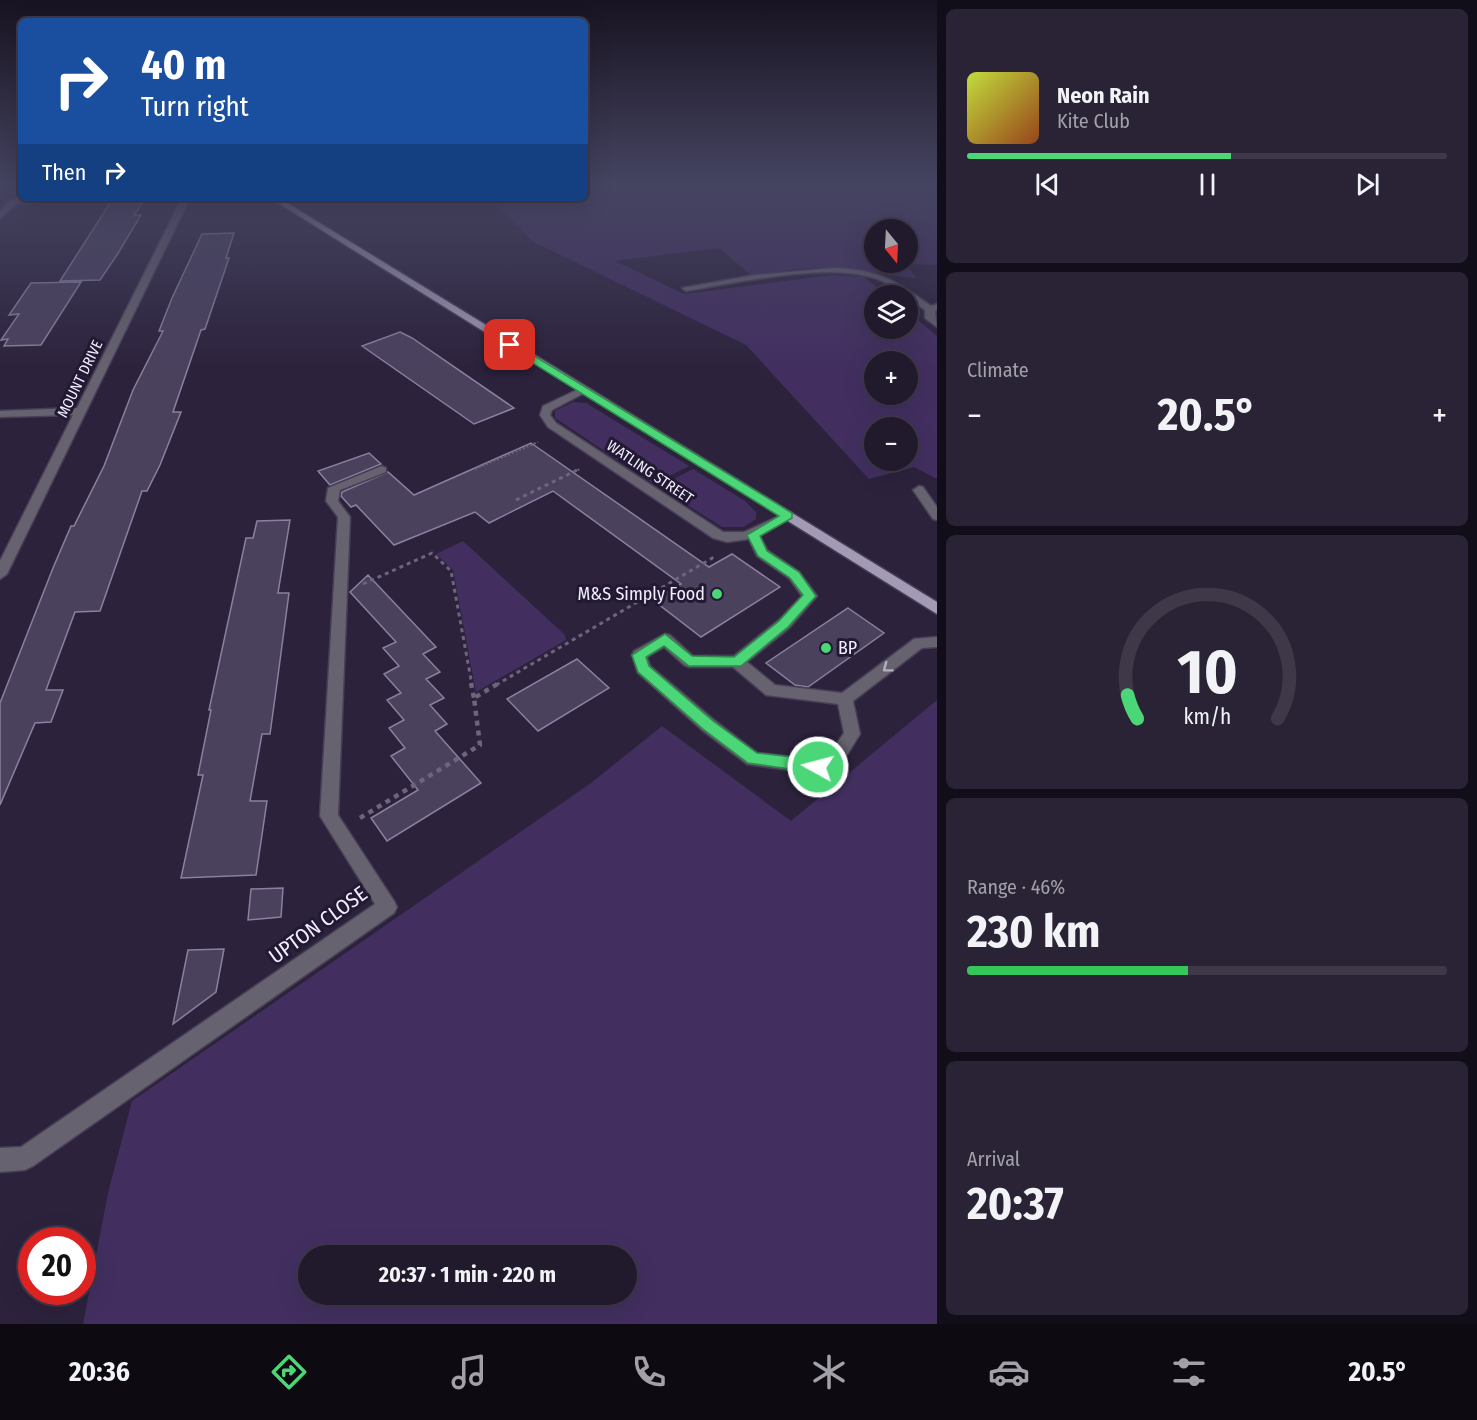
<!DOCTYPE html>
<html lang="en">
<head>
<meta charset="utf-8">
<style>
  body { margin:0; font-family:"Fira Sans Condensed",sans-serif; background:#292335; color:#f1f3f6; height:100vh; display:flex; flex-direction:column; font-size:22px; white-space:nowrap }
  * { box-sizing:border-box; margin:0 }
  p { font-size:20px; color:#a2a1aa }
  .icon { flex:none; width:33px; height:33px; fill:none; stroke:currentColor; stroke-width:2; stroke-linecap:round; stroke-linejoin:round }
  .map { position:relative; flex:1; overflow:hidden }
  .side { display:flex; flex-direction:column; gap:9px; padding:9px; background:#120e19; width:540px }
  .side>* { flex:none }
  .guide { position:absolute; left:18px; top:18px; width:570px; height:183px; border-radius:9px; box-shadow:0 6px 24px #0002,0 0 0 2px #3e3849; background:#1a4fa0; color:#fff; overflow:hidden }
  .needle { width:39px; rotate:162deg }
  .controls { position:absolute; left:864px; top:219px; display:grid; gap:12px }
  .controls a { display:grid; place-items:center; width:54px; height:54px; border-radius:50%; background:#211a2d; box-shadow:0 6px 24px #0002,0 0 0 2px #3e3849; font-size:30px }
  .speed { position:absolute; left:18px; top:1227px; display:flex; gap:12px; font-size:30px; font-weight:700; text-align:center }
  .speed>* { display:grid; place-content:center; width:78px; height:78px; border-radius:50%; background:#211a2d; box-shadow:0 6px 24px #0002,0 0 0 2px #3e3849; line-height:1 }
  .speed .limit { border:9px solid #d22; background:#fff; color:#111 }
  .pin { position:absolute; display:grid; place-items:center; width:51px; height:51px; color:#fff; margin:-26px; border-radius:12px; box-shadow:0 3px 9px #0006 }
  .me { position:absolute; width:66px; margin:-33px; rotate:277deg; stroke-linejoin:round; filter:drop-shadow(0 0 4px #0008) }
  .turn { display:flex; align-items:center; gap:21px; height:126px; padding:0 24px; font-size:27px }
  .turn .icon { width:78px; height:78px; stroke-width:2.5 }
  .turn b { display:block; font-size:42px; line-height:51px }
  .then { display:flex; align-items:center; height:57px; padding:0 24px; background:#0003; gap:12px; font-size:22px }
  .big { font-size:45px; font-weight:700; line-height:1.1 }
  .side .tile { flex:1; display:flex; flex-direction:column; justify-content:center; gap:9px; min-width:0; padding:0 21px; border-radius:9px; background:#292335 }
  .side .dial { align-items:center; gap:0 }
  .dial svg { height:156px; overflow:visible; fill:none; stroke:#3e3849; stroke-width:7; stroke-linecap:round; text-anchor:middle }
  .dial text { fill:#f1f3f6; stroke:none }
  .song { display:flex; align-items:center; gap:18px }
  .cover { width:72px; height:72px; border-radius:9px; background:linear-gradient(135deg,hsl(70 70% 55%),hsl(20 70% 35%)) }
  .played { height:6px; border-radius:3px; background:linear-gradient(90deg,#4bd677 55%,#3e3849 55%) }
  .keys { display:flex; justify-content:space-around; direction:ltr }
  .heat { display:flex; justify-content:space-between; align-items:center; font-size:33px; direction:ltr }
  .charge { height:9px; border-radius:4px; background:linear-gradient(90deg,#34c759 46%,#3e3849 0) }
  .trip { position:absolute; left:298px; top:1245px; width:339px; height:60px; border-radius:30px; background:#211a2d; box-shadow:0 6px 24px #0002,0 0 0 2px #3e3849; font-weight:700; line-height:60px; text-align:center }
  .tab-bar { display:flex; height:96px; justify-content:space-around; align-items:center; background:#0d0a12; color:#a2a1aa }
  .tab-bar .icon { width:42px; height:42px }
  .tab-bar .on { color:#4bd677 }
  .tab-bar b { font-size:27px; color:#f1f3f6 }
  main { display:flex; flex:1; min-height:0 }
  .map>svg:first-child { display:block }
  .green { fill:#422f60; fill-rule:evenodd }
  .building { fill:#4a415d; stroke:#8b80a0; stroke-width:1.5 }
  .lines { fill:none; stroke-linecap:round; stroke-linejoin:round }
  .minor-casing { stroke:#483f57; stroke-width:3 }
  .major-casing { stroke:#483f57; stroke-width:3 }
  .path-far2 { stroke:#6d657c; stroke-width:2; stroke-dasharray:2 2; stroke-linecap:butt }
  .path-far1 { stroke:#6d657c; stroke-width:3; stroke-dasharray:4 4; stroke-linecap:butt }
  .path { stroke:#6d657c; stroke-width:4.5; stroke-dasharray:5 5; stroke-linecap:butt }
  .minor { fill:#66626f; fill-rule:evenodd }
  .major { fill:#a39ab6; fill-rule:evenodd }
  .oneway { stroke:#b4afbe }
  .route { fill:#4bd677; stroke:#318b4d; stroke-width:1.5 }
  .poi-dot { fill:#4bd677; stroke:#221932; stroke-width:2 }
  .labels { text-anchor:middle; stroke-width:6; stroke-linejoin:round; paint-order:stroke }
  .far-street-label { font-size:15px; fill:#f3eeff; stroke:#221932 }
  .poi-label { font-size:18px; fill:#f3eeff; stroke:#221932; text-anchor:end }
  .near-street-label { font-size:21px; fill:#f3eeff; stroke:#221932 }
</style>
</head>
<body>
<main>
<div class="map">
<svg width="937" height="1324" viewBox="0 0 937 1324">
  <rect width="100%" height="100%" fill="#2c223c"/>
  <path class="green" d="M585,183H937V265L906,264L916,278C894,277 876,272 855,269C822,264 784,271 751,275L719,248L615,261L684,294L832,275L864,277L887,295L874,296V328H908V312L937,336V479L914,467L869,479L746,345L534,242L489,198H585ZM874,230H908V262H874ZM874,362H908V394H874ZM874,428H908V460H874Z
    M573,402L586,403L689,466L654,484L555,418V411Z
    M693,469L745,501L756,512V519L744,527H722L659,487Z
    M463,541L565,635L566,640L476,692L453,570L436,554Z
    M937,700V1324H83L108,1193L132,1101L591,783L662,726L791,821ZM309,1256H627V1294H309Z"/>
  <path class="building" d="M110,203H142L134,215H141L117,255L100,280L60,281Z
    M234,233L226,258H229L205,329L201,330L173,412H181L160,465L147,491H142L100,611L75,612L46,690H63L51,722L35,723L0,805V703L53,568L71,526H74L104,466L133,390L163,331H159L172,298L202,234Z
    M81,282L41,345L4,346L8,339L1,340L19,314L9,315L31,283Z
    M400,332L412,338L514,408L474,424L362,346Z
    M531,443L709,567L732,554L780,587L701,637L653,600L681,584L553,491L489,523L475,512L394,545L356,505L351,507L341,496L342,492L388,472L414,495Z
    M369,453L381,464L330,485L318,471Z
    M290,520L278,593H289L277,683L270,734H262L250,801H267L256,875L181,878L203,775H198L211,710H209L246,538H253L257,521Z
    M368,575L436,647L423,654L440,672L426,679L444,698L430,705L447,724L435,731L481,783L387,841L371,818L418,790L391,756L405,748L389,728L404,720L387,700L401,693L384,674L399,666L383,648L396,642L350,592Z
    M848,608L884,633L808,687L795,685L766,663Z
    M577,659L609,688L538,731L507,699Z
    M283,888L281,917L248,920L251,889Z
    M224,949L216,992L173,1024L188,950Z"/>
  <g class="lines">
    <g class="minor-casing">
      <path id="minor" d="M21,198H173L169,200L22,202L15,205L0,218V212L9,201Z
        M182,198H190L7,574L0,579V561L73,415L0,417V411L77,408Z
        M835,268C881,270 895,281 931,306L937,304V310L935,311L937,327L925,318V310C908,298 892,283 871,277C821,263 738,283 686,291L682,288L755,275Z
        M579,389L588,391L552,410L550,415L556,423L723,532H744L788,512L794,516L760,536L767,550L799,572L817,596L789,628L747,662L775,685L842,693L914,639L937,637V647L922,648L853,701L860,734L842,763L818,774L747,764L702,730L638,673L632,655L634,651L665,634L670,635L693,656H734L779,620L802,596L789,578L757,556L749,539L727,542L713,538L548,427L540,415L543,406ZM664,647L684,665L689,667H733L766,695L838,704L844,733L830,753L817,760L757,753L714,720L650,666L647,657Z
        M382,466L386,468V472L340,490L338,501L350,517L338,815L394,901L397,907L394,913L33,1166L25,1170L0,1172V1148L21,1147L375,904L320,816L338,517L326,501L328,488Z
        M919,486L923,487L937,507V520L933,519L913,490Z"/>
    </g>
    <g class="major-casing">
      <path id="major" d="M270,198H279L937,602V614Z"/>
    </g>
    <path class="path-far2" d="M475,469L538,442
      M574,472L580,469"/>
    <path class="path-far1" d="M516,500L577,470
      M363,584L432,553L451,571L472,685
      M496,685L714,557"/>
    <path class="path" d="M471,683L474,698
      M360,818L480,745L474,698L499,683"/>
    <use href="#minor" class="minor"/>
    <use href="#major" class="major"/>
  </g>
  <defs><path id="oneway-chevron" d="M-2-3.5L2.5 0L-2 3.5" fill="none" stroke-width="1.6" stroke-linecap="round" stroke-linejoin="round" transform="scale(1.5)"/></defs>
  <use class="oneway" href="#oneway-chevron" transform="translate(887 668) rotate(143)"/>
  <linearGradient id="sky" x2="0" y2="1"><stop stop-color="#181321"/><stop offset="0.5" stop-color="#454461"/><stop offset="1" stop-color="#454461" stop-opacity="0"/></linearGradient>
  <rect width="937" height="368" fill="url(#sky)"/>
  <path class="route" d="M507,343H513L792,513V518L760,536L767,551L799,572L816,596L788,627L741,666H689L664,646L646,657L649,666L713,721L757,753L818,760L823,762L825,767L823,771L818,773L748,763L703,729L638,672L632,655L665,634L692,656L734,657L779,621L803,595L790,578L758,556L747,535L779,516L507,347Z"/>
  <g class="poi-dot">
    <circle cx="717" cy="594" r="6"/>
    <circle cx="826" cy="648" r="6"/>
  </g>
  <g class="labels">
    <g class="far-street-label">
      <text transform="translate(80 379) rotate(-64)" y="5">MOUNT DRIVE</text>
      <text transform="translate(650 472) rotate(34)" y="5">WATLING STREET</text>
    </g>
    <g class="poi-label">
      <text x="705" y="600">M&amp;S Simply Food</text>
      <text x="838" y="654" text-anchor="start">BP</text>
    </g>
    <g class="near-street-label">
      <text transform="translate(318 925) rotate(-36)" y="7">UPTON CLOSE</text>
    </g>
  </g>
</svg>
<div class="controls">
<a><svg class="needle" viewBox="-14 -14 28 28"><path d="M0-13l5 13h-10z" fill="#e53935"/><path d="M0 13l5-13h-10z" fill="#a2a1aa"/></svg></a>
<a><svg class="icon" aria-label="layers" viewBox="0 0 24 24"><path d="M12 4l9 5-9 5-9-5zM3 14l9 5 9-5"/></svg></a>
<a>+</a>
<a>−</a>
</div>
<div class="speed"><div class="limit">20</div></div>
<div class="pin" style="left:510px;top:345px;background:#d93025"><svg class="icon" aria-label="arrive" viewBox="0 0 24 24"><path d="M6 21V4h12l-3 4 3 4H6"/></svg></div>
<svg class="me" style="left:818px;top:767px" viewBox="-20 -20 40 40"><circle r="17" fill="#4bd677" stroke="#fff" stroke-width="3"/><path d="M0-11L8 9 0 5-8 9z" fill="#fff"/></svg>
<div class="trip">20:37 · 1 min · 220 m</div>
<div class="guide">
<div class="turn"><svg class="icon" aria-label="right" viewBox="0 0 24 24"><path d="M7 20v-9h11M14 6l5 5-5 5"/></svg><div><b>40 m</b>Turn right</div></div>
<div class="then">Then<svg class="icon" aria-label="right" viewBox="0 0 24 24"><path d="M7 20v-9h11M14 6l5 5-5 5"/></svg></div>
</div>
</div>
<section class="side">
<div class="tile">
<div class="song"><i class="cover"></i><div><b>Neon Rain</b><p>Kite Club</p></div></div>
<div class="played"></div>
<div class="keys"><svg class="icon" aria-label="previous" viewBox="0 0 24 24"><path d="M18 5L8 12l10 7zM5 5v14"/></svg><svg class="icon" aria-label="pause" viewBox="0 0 24 24"><path d="M8 5v14M16 5v14"/></svg><svg class="icon" aria-label="next" viewBox="0 0 24 24"><path d="M6 5l10 7-10 7zM19 5v14"/></svg></div>
</div>
<div class="tile"><p>Climate</p>
<div class="heat"><a>−</a><b class="big">20.5°</b><a>+</a></div>
</div>
<div class="tile dial"><svg viewBox="0 0 100 80">
<path d="M14 69A42 42 0 1 1 86 69"/>
<path d="M14 69A42 42 0 0 1 9 57" stroke="#4bd677"/>
<text x="50" y="56" font-size="32" font-weight="700">10</text>
<text x="50" y="72" font-size="11">km/h</text>
</svg></div>
<div class="tile"><p>Range · 46%</p><b class="big">230 km</b><div class="charge"></div></div>
<div class="tile"><p>Arrival</p><b class="big">20:37</b></div>
</section>
</main>
<nav class="tab-bar">
<b>20:36</b>
<svg class="icon on" aria-label="directions" viewBox="0 0 24 24"><path d="M12 3l9 9-9 9-9-9zM9 14v-3h6M13 9l2 2-2 2"/></svg>
<svg class="icon" aria-label="music" viewBox="0 0 24 24"><path d="M9 18V5l10-2v13"/><circle cx="6" cy="18" r="3"/><circle cx="16" cy="16" r="3"/></svg>
<svg class="icon" aria-label="phone" viewBox="0 0 24 24"><path d="M5 4h4l2 5-3 2q2 4 5 5l2-3 5 2v4C11 20 4 13 5 4z"/></svg>
<svg class="icon" aria-label="climate" viewBox="0 0 24 24"><path d="M12 3v18M4 7l16 10M4 17L20 7"/></svg>
<svg class="icon" aria-label="car" viewBox="0 0 24 24"><path d="M5 17H2v-5l4-1 3-4h7l3 4 3 1v5h-3M9 17h6M6 11h13"/><circle cx="7" cy="17" r="2"/><circle cx="17" cy="17" r="2"/></svg>
<svg class="icon" aria-label="filters" viewBox="0 0 24 24"><path d="M4 7h16M4 17h16"/><circle cx="9" cy="7" r="2"/><circle cx="15" cy="17" r="2"/></svg>
<b>20.5°</b>
</nav>
</body>
</html>
